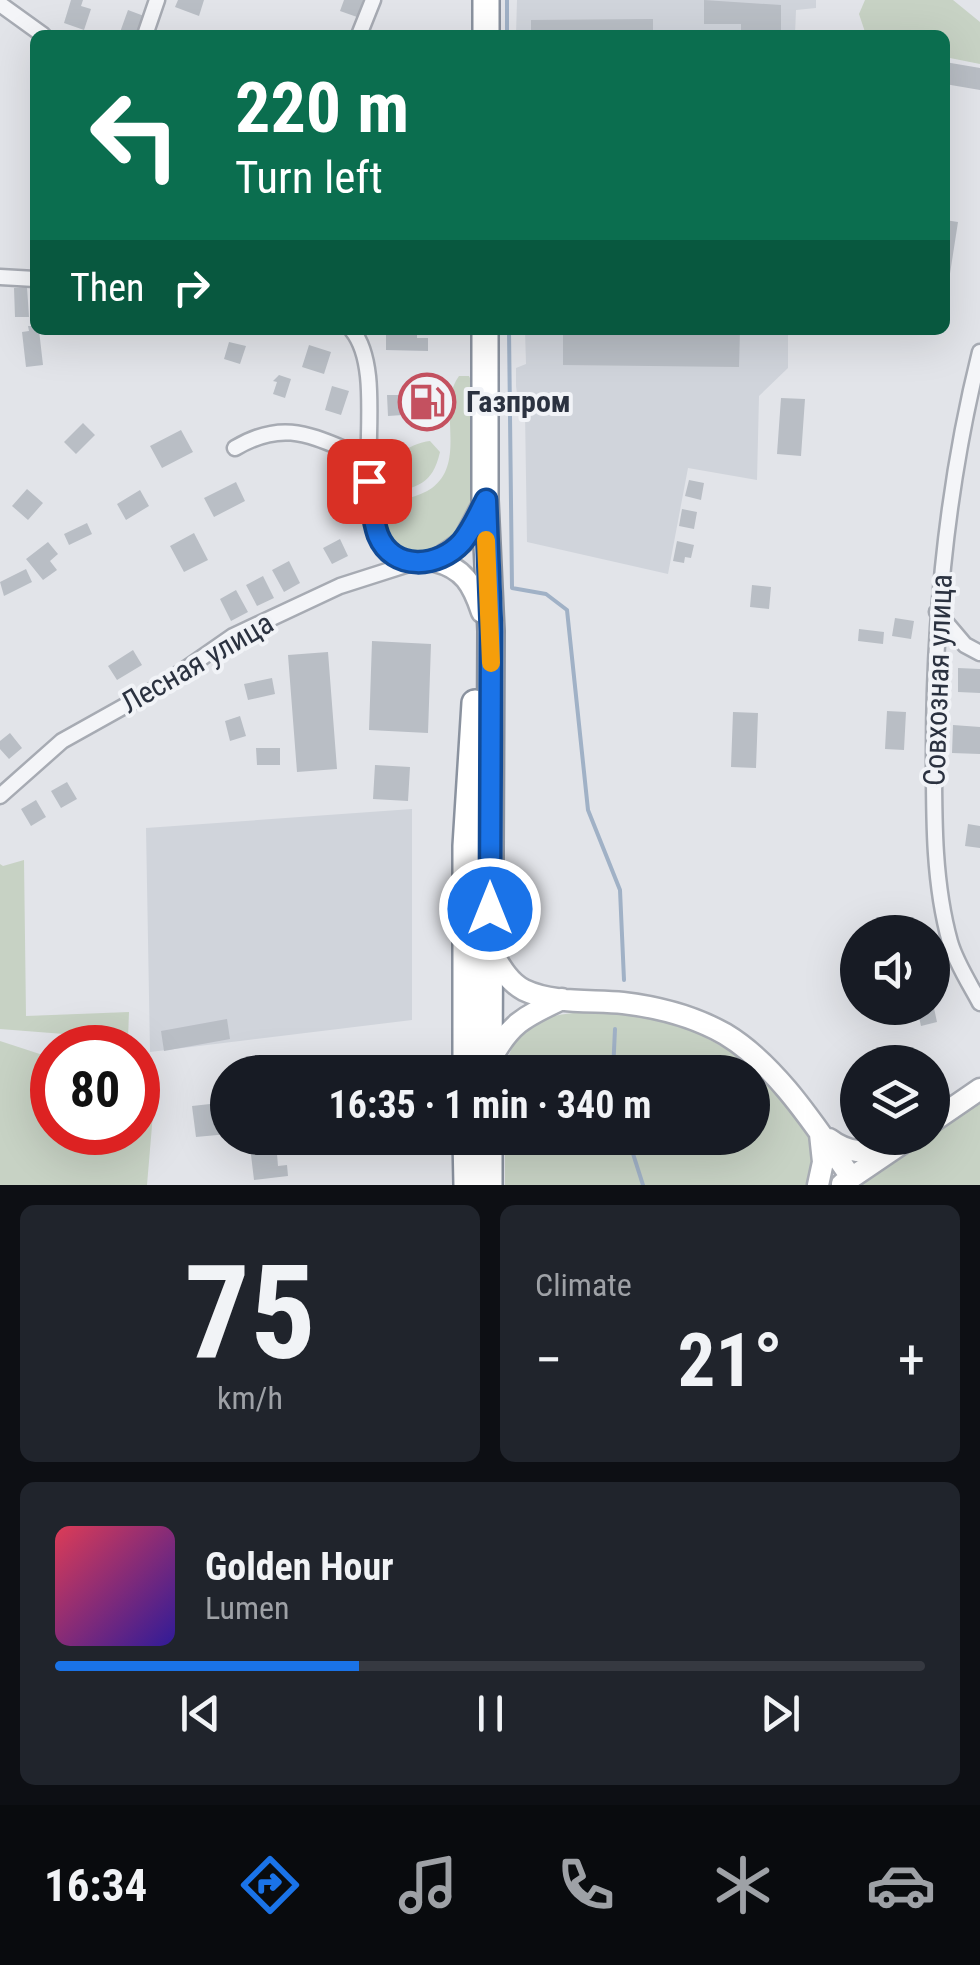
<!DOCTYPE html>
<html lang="en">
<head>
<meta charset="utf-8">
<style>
  body { margin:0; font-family:"Roboto Condensed",sans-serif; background:#20242c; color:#f1f3f6; height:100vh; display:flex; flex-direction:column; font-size:38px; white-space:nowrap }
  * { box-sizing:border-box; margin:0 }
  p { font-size:32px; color:#9ea1a6 }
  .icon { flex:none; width:55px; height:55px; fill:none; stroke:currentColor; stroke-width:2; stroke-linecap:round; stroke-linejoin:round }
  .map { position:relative; height:1185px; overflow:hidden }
  .drawer { display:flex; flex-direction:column; gap:20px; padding:20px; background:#0d0f14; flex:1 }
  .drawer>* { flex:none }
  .banner { position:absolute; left:30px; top:30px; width:920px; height:305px; border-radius:15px; box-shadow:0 10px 40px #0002; background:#0b6e4f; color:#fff; overflow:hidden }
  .fabs { position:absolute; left:840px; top:915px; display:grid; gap:20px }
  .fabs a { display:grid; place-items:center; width:110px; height:110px; border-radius:50%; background:#171b24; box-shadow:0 10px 40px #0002; font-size:50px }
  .speed { position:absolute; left:30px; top:1025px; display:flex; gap:20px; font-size:50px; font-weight:700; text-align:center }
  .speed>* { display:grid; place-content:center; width:130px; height:130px; border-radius:50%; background:#171b24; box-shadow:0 10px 40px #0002; line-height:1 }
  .speed .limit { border:15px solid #d22; background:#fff; color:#111 }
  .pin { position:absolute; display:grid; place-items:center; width:85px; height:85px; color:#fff; margin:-42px; border-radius:20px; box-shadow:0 5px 15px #0006 }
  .me { position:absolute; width:110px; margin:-55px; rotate:0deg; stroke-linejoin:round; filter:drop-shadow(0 0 8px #0008) }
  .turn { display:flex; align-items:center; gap:35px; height:210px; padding:0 40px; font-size:45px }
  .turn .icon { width:130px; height:130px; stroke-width:2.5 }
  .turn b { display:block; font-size:70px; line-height:85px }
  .then { display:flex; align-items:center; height:95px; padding:0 40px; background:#0003; gap:20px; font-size:38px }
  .big { font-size:75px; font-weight:700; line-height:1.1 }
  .drawer .widget { flex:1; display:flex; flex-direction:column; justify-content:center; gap:15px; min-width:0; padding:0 35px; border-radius:15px; background:#20242c }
  .drawer .dial { align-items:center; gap:0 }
  .dial b { font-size:130px; line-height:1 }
  .song { display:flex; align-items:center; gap:30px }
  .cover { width:120px; height:120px; border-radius:15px; background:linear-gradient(135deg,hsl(350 70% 55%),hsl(250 70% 35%)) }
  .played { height:10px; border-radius:5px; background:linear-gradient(90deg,#1a73e8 35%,#363941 35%) }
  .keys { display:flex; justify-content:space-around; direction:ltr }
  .heat { display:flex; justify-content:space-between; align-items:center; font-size:55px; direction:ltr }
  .drawer .tiles { flex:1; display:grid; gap:20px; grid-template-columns:1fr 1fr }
  .widget:last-child { grid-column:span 2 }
  .trip { position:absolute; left:210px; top:1055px; width:560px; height:100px; border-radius:50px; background:#171b24; box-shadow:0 10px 40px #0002; font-weight:700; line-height:100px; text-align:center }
  .tab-bar { display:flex; height:160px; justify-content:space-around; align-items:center; background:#090b0e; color:#9ea1a6 }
  .tab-bar .icon { width:70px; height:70px }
  .tab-bar .current { color:#1a73e8 }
  .tab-bar b { font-size:45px; color:#f1f3f6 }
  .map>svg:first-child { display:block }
  .built { fill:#d0d4db }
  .green { fill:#c7d2c4 }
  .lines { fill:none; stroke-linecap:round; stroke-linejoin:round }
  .stream { stroke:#a0b1c6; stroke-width:4 }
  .building { fill:#b9bec5 }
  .street-casing { stroke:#a7abb3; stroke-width:19 }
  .secondary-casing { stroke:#a7abb3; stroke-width:25 }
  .highway-casing { stroke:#8a929f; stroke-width:30 }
  .street { stroke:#f4f5f8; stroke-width:14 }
  .secondary { stroke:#fff; stroke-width:20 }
  .highway { stroke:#fff; stroke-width:25 }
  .route-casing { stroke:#114b97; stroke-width:25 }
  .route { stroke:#1a73e8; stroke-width:18 }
  .slow { stroke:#f59e0b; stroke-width:18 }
  .labels { text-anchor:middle; stroke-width:8; stroke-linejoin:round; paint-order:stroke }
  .poi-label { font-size:30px; font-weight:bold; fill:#2b3240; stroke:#f1f3f7; text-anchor:start }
  .street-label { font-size:30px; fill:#2b3240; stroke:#f1f3f7 }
</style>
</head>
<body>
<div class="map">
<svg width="980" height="1185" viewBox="0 0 980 1185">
  <rect width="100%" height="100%" fill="#e2e4e9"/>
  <path class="built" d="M517,0H816V8L796,10L795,35H516Z
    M525,330H788V368L759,396L757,480L688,468L668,574L527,542L525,412L519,408L516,386V368L526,364Z
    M412,809V1020L150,1052L146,828Z"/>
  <path class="green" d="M865,0H953L980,22V64L945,57V35H866L859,14Z
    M459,376H469L475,388C474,430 485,546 430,556C401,561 392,542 378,520L387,505C401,499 420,497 432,488C468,461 436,407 459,376Z
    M430,441L440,452C432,486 418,485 387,496L382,494L378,482C383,461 410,443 430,441Z
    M24,860L26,1016L129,1012L128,1039L0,1029V864L3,866Z
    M612,1011C686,1019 743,1049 789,1108C796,1117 808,1128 812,1139C816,1152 814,1171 815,1185H505V1138H752V1072H505C515,1011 561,1013 612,1011Z
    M0,1041L52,1058V1132H138V1085L155,1090L147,1185H0Z
    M980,1098V1185H856L924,1138H932L933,1131Z"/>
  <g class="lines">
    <path class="stream" d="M507,0V35
      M509,330L512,588L546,594L567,610L588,810L620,890L624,980
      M613,1072L615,1029
      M628,1138L643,1185"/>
  </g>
  <path class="building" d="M71,0H83L81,6L91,9L84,30L64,23Z
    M178,0H204L199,16L175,7Z
    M344,0H363L357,17L340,11Z
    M704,0L781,5V35H741V24H704Z
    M128,10L144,16L136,35H119Z
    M653,19V35H531V20Z
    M945,62L980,68V90L945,84Z
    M945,220L958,222L947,293H945Z
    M27,287L29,317H15L14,288Z
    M28,326H35V330H39L43,365L26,367L22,332L29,331Z
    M563,330H740L739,367L563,365Z
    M386,331H417V338H428V351L386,350Z
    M229,342L246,346L240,364L224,359Z
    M309,345L331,352L324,374L302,367Z
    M279,375L291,379L285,398L273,394L277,382L273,381Z
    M425,385H438V423H426Z
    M332,386L349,391L341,415L325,410Z
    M387,395H403V415L388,416Z
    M781,398L805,399L801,456L777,454Z
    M83,423L95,435L76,454L64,442Z
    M181,430L193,452L162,468L150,446Z
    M689,480L704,483L701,500L685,496Z
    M236,482L245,501L214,517L204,498Z
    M27,489L43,503L28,520L12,506Z
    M140,490L149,506L126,520L117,504Z
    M682,509L697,512L694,529L679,526Z
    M87,523L92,534L69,545L64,534Z
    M194,533L208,560L184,572L170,546Z
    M340,539L348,556L332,564L323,548Z
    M677,541L694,545L691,558L685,557L684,563L673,561Z
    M48,542L58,554L50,561L57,570L43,580L26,559Z
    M289,561L300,583L284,592L272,570Z
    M26,569L32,582L4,596L0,582Z
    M263,576L274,598L257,606L246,585Z
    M752,585L771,587L769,609L750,607Z
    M236,590L248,612L231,621L220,599Z
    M895,618L914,621L911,639L892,636Z
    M859,629L884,632L883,644L858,641Z
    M372,641L431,644L428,733L369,730Z
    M133,650L142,665L117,680L108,666Z
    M328,652L337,769L297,772L288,655Z
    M958,668L980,669V693L958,692Z
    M272,678L275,694L248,700L244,684Z
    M887,711L906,712L904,750L885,749Z
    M733,712L758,713L756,768L731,767Z
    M240,716L246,736L230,741L225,721Z
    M953,725L980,727V754L952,753Z
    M10,733L22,748L9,759L0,749V741Z
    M256,748H280V765H257Z
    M375,765L410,767L408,801L373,799Z
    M67,782L77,799L61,808L51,791Z
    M36,800L46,817L31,826L21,809Z
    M968,824L980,826V848L965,846Z
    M917,1008H934L937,1022L921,1026Z
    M227,1019L230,1039L164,1051L161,1031Z
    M228,1102V1134L196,1137L192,1106Z
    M249,1138H295L296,1152L277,1154L278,1166L287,1165L288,1176L254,1180Z"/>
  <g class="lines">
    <g class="street-casing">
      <path id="street" d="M0,4L43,35
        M145,35L157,0
        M359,35L373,0
        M0,277L35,279
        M352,330C397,385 330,543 415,563
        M980,352C947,484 934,617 934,752C934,815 933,881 950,942C956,963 970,984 980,1003
        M235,448C289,416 317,440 370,459
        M937,612L965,645L980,653
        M0,796L62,741L164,684L233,636L340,586L412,563"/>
    </g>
    <g class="secondary-casing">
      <path id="secondary" d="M435,561L463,542L485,500
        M435,561C464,568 473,585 482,612
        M490,949C499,964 508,982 524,990C553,1004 592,1000 623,1003C657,1007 695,1017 725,1034C777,1065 817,1129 851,1177
        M490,1061C510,1023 524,1017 562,999
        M932,1122L980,1089
        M829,1139C850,1155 866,1152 891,1149
        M842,1184L910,1138
        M818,1185L823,1162L820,1134"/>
    </g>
    <g class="highway-casing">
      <path id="highway" d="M486,35V0
        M485,330V500L491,631L489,1072
        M466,1072V846L475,703
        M466,1138L467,1185
        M489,1185V1138"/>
    </g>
    <use href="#street" class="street"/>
    <use href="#secondary" class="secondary"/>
    <use href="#highway" class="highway"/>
  </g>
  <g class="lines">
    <g class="route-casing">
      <path id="route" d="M369,481C371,499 372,518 378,535C393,572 439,568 462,542C472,530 479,514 486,500L491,631L490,909"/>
    </g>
    <use href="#route" class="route"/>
    <path class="slow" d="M486,540L491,663"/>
  </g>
  <defs>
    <g id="fuel-ring" transform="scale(2.875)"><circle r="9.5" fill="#f1f3f7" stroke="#c45160" stroke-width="1.5"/><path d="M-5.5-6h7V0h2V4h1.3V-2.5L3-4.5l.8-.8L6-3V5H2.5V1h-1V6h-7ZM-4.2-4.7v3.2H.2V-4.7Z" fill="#c45160"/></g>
  </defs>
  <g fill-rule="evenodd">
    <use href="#fuel-ring" x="427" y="402"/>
  </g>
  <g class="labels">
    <g class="poi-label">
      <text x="466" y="412">Газпром</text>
    </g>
    <g class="street-label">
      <text transform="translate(197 663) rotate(-30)" y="10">Лесная улица</text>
      <text transform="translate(938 680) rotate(-88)" y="10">Совхозная улица</text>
    </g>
  </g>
</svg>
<div class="fabs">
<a><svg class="icon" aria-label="sound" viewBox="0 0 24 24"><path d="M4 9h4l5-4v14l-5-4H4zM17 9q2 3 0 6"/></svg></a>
<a><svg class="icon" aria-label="layers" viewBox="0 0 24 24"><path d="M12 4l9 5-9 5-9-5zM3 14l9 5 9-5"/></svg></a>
</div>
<div class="speed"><div class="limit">80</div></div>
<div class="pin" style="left:369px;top:481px;background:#d93025"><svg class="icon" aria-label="arrive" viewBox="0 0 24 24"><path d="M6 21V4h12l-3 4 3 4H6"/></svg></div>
<svg class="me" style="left:490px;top:909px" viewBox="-20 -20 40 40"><circle r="17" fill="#1a73e8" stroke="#fff" stroke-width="3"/><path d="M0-11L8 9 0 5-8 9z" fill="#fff"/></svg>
<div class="trip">16:35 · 1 min · 340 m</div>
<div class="banner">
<div class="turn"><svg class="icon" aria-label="left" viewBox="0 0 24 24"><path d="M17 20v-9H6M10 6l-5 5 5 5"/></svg><div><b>220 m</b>Turn left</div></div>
<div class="then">Then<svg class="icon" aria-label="right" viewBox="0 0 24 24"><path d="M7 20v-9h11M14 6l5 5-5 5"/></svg></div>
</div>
</div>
<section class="drawer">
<div class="tiles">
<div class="widget dial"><b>75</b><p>km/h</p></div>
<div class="widget"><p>Climate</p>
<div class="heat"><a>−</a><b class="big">21°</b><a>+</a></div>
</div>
<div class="widget">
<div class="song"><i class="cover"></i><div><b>Golden Hour</b><p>Lumen</p></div></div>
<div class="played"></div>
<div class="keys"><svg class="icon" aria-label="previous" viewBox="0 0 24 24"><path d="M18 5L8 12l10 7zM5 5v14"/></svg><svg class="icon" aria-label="pause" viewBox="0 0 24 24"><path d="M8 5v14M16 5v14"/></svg><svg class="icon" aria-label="next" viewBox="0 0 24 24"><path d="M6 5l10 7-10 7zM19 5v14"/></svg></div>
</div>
</div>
</section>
<nav class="tab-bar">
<b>16:34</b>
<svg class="icon current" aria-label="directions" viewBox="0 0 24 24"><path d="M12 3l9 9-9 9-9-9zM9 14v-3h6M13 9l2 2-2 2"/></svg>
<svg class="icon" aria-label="music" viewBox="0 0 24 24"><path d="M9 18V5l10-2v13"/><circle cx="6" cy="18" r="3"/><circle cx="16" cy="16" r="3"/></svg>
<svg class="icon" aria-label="phone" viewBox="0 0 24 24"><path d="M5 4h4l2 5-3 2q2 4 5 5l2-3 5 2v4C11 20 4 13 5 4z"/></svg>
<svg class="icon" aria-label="climate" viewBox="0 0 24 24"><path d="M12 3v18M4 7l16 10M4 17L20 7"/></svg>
<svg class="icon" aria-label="car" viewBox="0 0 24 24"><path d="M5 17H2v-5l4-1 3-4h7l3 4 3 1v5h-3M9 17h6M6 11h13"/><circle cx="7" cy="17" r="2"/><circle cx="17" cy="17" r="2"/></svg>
</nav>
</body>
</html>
